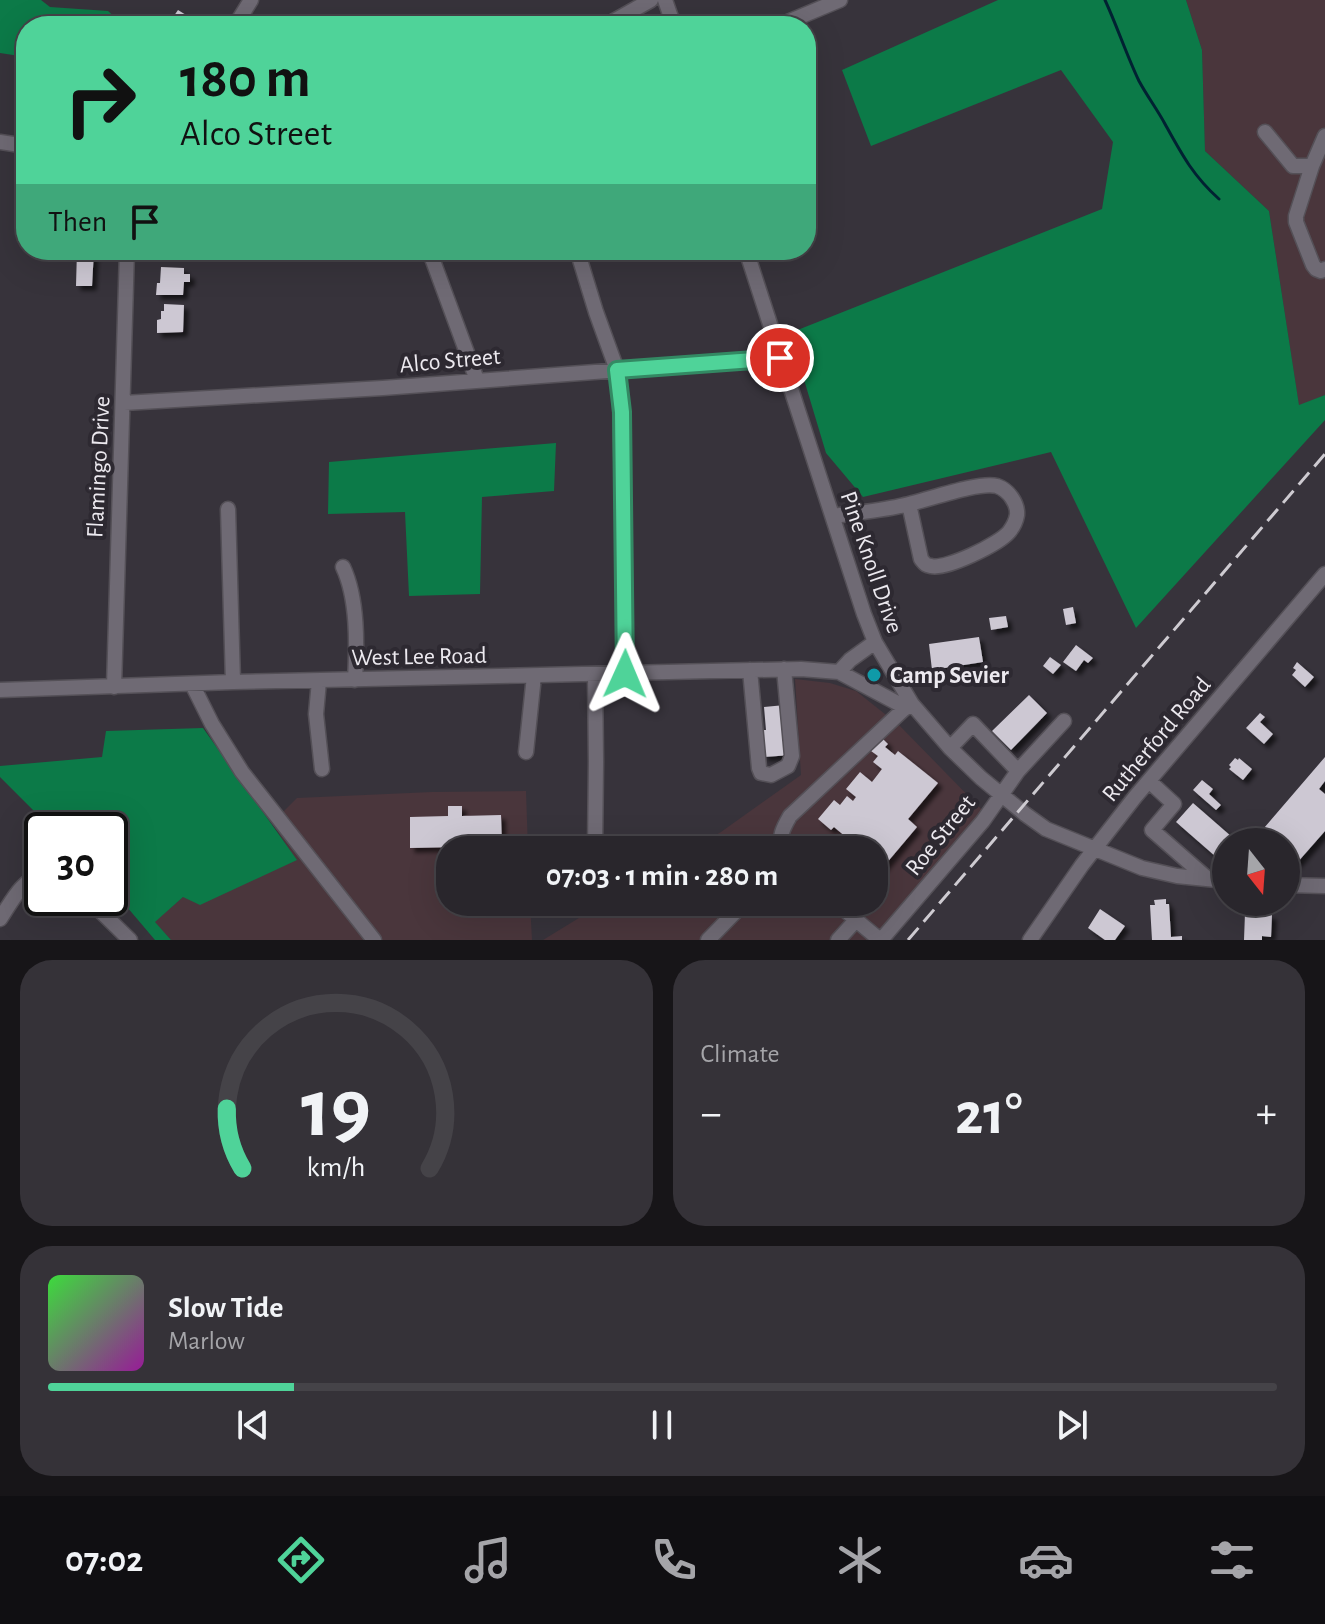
<!DOCTYPE html>
<html lang="en">
<head>
<meta charset="utf-8">
<style>
  body { margin:0; font-family:"Alegreya Sans",sans-serif; background:#353238; color:#f1f3f6; height:100vh; display:flex; flex-direction:column; font-size:30px; white-space:nowrap }
  * { box-sizing:border-box; margin:0 }
  p { font-size:26px; color:#a5a5a9 }
  .icon { flex:none; width:44px; height:44px; fill:none; stroke:currentColor; stroke-width:2; stroke-linecap:round; stroke-linejoin:round }
  .map { position:relative; height:940px; overflow:hidden }
  .sheet { display:flex; flex-direction:column; gap:20px; padding:20px; background:#171518; flex:1 }
  .sheet>* { flex:none }
  .top-card { position:absolute; left:16px; top:16px; width:800px; height:244px; border-radius:32px; box-shadow:0 8px 32px #0002,0 0 0 2px #454348; background:#4fd399; color:#111; overflow:hidden }
  .needle { width:52px; rotate:163deg }
  .fabs { position:absolute; left:1212px; top:828px; display:grid; gap:16px }
  .fabs a { display:grid; place-items:center; width:88px; height:88px; border-radius:50%; background:#29262c; box-shadow:0 8px 32px #0002,0 0 0 2px #454348; font-size:40px }
  .speed { position:absolute; left:24px; top:812px; display:flex; gap:16px; font-size:40px; font-weight:700; text-align:center }
  .speed>* { display:grid; place-content:center; width:104px; height:104px; border-radius:50%; background:#29262c; box-shadow:0 8px 32px #0002,0 0 0 2px #454348; line-height:1 }
  .speed .limit { border:4px solid #111; border-radius:12px; background:#fff; color:#111 }
  .pin { position:absolute; display:grid; place-items:center; width:68px; height:68px; color:#fff; margin:-34px; border:4px solid #fff; border-radius:50%; box-shadow:0 2px 8px #0007 }
  .me { position:absolute; width:88px; margin:-44px; rotate:1deg; stroke-linejoin:round; filter:drop-shadow(0 0 6px #0008) }
  .turn { display:flex; align-items:center; gap:28px; height:168px; padding:0 32px; font-size:36px }
  .turn .icon { width:104px; height:104px; stroke-width:2.5 }
  .turn b { display:block; font-size:56px; line-height:68px }
  .then { display:flex; align-items:center; height:76px; padding:0 32px; background:#0003; gap:16px; font-size:30px }
  .big { font-size:60px; font-weight:700; line-height:1.1 }
  .sheet .widget { flex:1; display:flex; flex-direction:column; justify-content:center; gap:12px; min-width:0; padding:0 28px; border-radius:32px; background:#353238 }
  .sheet .dial { align-items:center; gap:0 }
  .dial svg { height:208px; overflow:visible; fill:none; stroke:#454348; stroke-width:7; stroke-linecap:round; text-anchor:middle }
  .dial text { fill:#f1f3f6; stroke:none }
  .song { display:flex; align-items:center; gap:24px }
  .cover { width:96px; height:96px; border-radius:12px; background:linear-gradient(135deg,hsl(120 70% 55%),hsl(300 70% 35%)) }
  .played { height:8px; border-radius:4px; background:linear-gradient(90deg,#4fd399 20%,#454348 20%) }
  .keys { display:flex; justify-content:space-around; direction:ltr }
  .heat { display:flex; justify-content:space-between; align-items:center; font-size:44px; direction:ltr }
  .sheet .tiles { flex:1; display:grid; gap:20px; grid-template-columns:1fr 1fr }
  .widget:last-child { grid-column:span 2 }
  .trip { position:absolute; left:436px; top:836px; width:452px; height:80px; border-radius:32px; background:#29262c; box-shadow:0 8px 32px #0002,0 0 0 2px #454348; font-weight:700; line-height:80px; text-align:center }
  .tabs { display:flex; height:128px; justify-content:space-around; align-items:center; background:#100f12; color:#a5a5a9 }
  .tabs .icon { width:56px; height:56px }
  .tabs .active { color:#4fd399 }
  .tabs b { font-size:36px; color:#f1f3f6 }
  .map>svg:first-child { display:block }
  .industrial { fill:#4a363c }
  .forest { fill:#0c7a48 }
  .lines { fill:none; stroke-linecap:round; stroke-linejoin:round }
  .stream { stroke:#012232; stroke-width:3 }
  .building { fill:#cdc8d3; filter:url(#shadow) }
  .minor-casing { stroke:#545057; stroke-width:17 }
  .minor { stroke:#6f6a74; stroke-width:14 }
  .rail { stroke:#cecbd1; stroke-width:3; stroke-dasharray:16 8; stroke-linecap:butt }
  .route-casing { stroke:#338963; stroke-width:20 }
  .route { stroke:#4fd399; stroke-width:14 }
  .culture-dot { fill:#0f9aa8; stroke:#2d2931; stroke-width:3 }
  .labels { text-anchor:middle; stroke-width:8; stroke-linejoin:round; paint-order:stroke }
  .street-label { font-size:24px; fill:#ece9ef; stroke:#2d2931 }
  .poi-label { font-size:24px; font-weight:bold; fill:#ece9ef; stroke:#2d2931; text-anchor:start }
</style>
</head>
<body>
<div class="map">
<svg width="1325" height="940" viewBox="0 0 1325 940">
  <defs>
    <filter id="shadow"><feDropShadow dx="4.5" dy="4.5" stdDeviation="2" flood-color="#0009"/></filter>
  </defs>
  <rect width="100%" height="100%" fill="#37333b"/>
  <path class="industrial" d="M1186,0H1325V395L1299,406L1269,211L1205,151L1202,50Z
    M795,679L830,683L856,691L900,726L985,813L877,940H543L605,902H874V850H690L721,832L801,775Z
    M526,791L528,850H450V902H530L532,940H171L154,922L183,897L296,860L272,823L297,798L432,792Z"/>
  <path class="forest" d="M0,0H41L50,7L108,11L125,26H26V57L0,53Z
    M998,0H1186L1202,50L1205,151L1269,211L1299,405L1325,395V420L1136,628L1051,452L863,497L826,453L790,333L1102,209L1113,142L1061,70L871,146L842,70Z
    M556,443L554,491L482,497L480,594L409,596L405,512L328,514L329,462Z
    M203,728L297,860L200,905L183,897L155,922L171,940H155L110,887V830H53L0,777V766L102,757L106,731Z"/>
  <g class="lines">
    <path class="stream" d="M1105,0C1117,26 1127,56 1139,81C1147,96 1157,109 1165,124C1181,153 1193,176 1219,199"/>
  </g>
  <path class="building" d="M178,10L194,20L190,26H167Z
    M77,250H94L92,286H76Z
    M161,267L184,268V274H190V282H184L183,295H156L157,283H160Z
    M164,304L184,305L183,332L157,333V320L161,319V311H164Z
    M1073,607L1076,623L1066,625L1063,609Z
    M1006,616L1008,627L991,630L989,618Z
    M979,637L983,662L932,670L929,644Z
    M1076,645L1093,658L1088,663L1084,660L1076,671L1063,662Z
    M1050,657L1061,665L1053,674L1043,666Z
    M1297,662L1314,677L1305,687L1292,675L1296,670L1293,668Z
    M1029,695L1047,713L1011,750L992,731Z
    M785,705L791,755L764,757L759,730H766L764,707Z
    M1260,713L1265,717L1260,722L1273,734L1264,744L1246,728Z
    M882,738L888,744L885,747L895,755L898,751L938,783L908,819L917,827L874,878V850H858L859,848L834,827L831,830L818,819L834,800L840,805L847,796L853,801L856,797L846,789L860,772L872,782L882,769L873,762L878,756L871,751Z
    M1325,757V781L1319,789L1325,794V831L1296,864L1286,856L1288,848L1286,842H1280L1264,828Z
    M1235,758L1238,760L1239,758L1252,769L1243,780L1229,769L1231,767L1229,765Z
    M1202,780L1213,789L1209,794L1221,805L1216,810L1193,790Z
    M1193,803L1232,837L1215,856L1176,822Z
    M448,806H462V816L501,815L502,846L410,848V817L448,816Z
    M1166,899V904H1169L1171,937L1182,936V940H1152L1150,905H1155L1154,900Z
    M1100,909L1125,926L1115,940H1105L1088,928Z
    M1245,913L1272,915L1271,937L1262,936V940H1244Z"/>
  <g class="lines">
    <g class="minor-casing">
      <path id="minor" d="M665,0L674,26
        M235,26L251,0
        M605,26L651,0
        M778,26L840,0
        M1265,132L1293,166H1312L1325,136
        M0,142L26,146
        M1312,166L1296,216V222L1313,265L1316,269L1321,271L1325,269
        M429,250L477,380
        M577,250L596,312L617,370L620,396L626,660L625,674
        M746,250L864,614L875,642L912,704L950,748L981,778L1025,814L1046,829L1142,868L1177,876L1226,881
        M124,403L383,388L780,358
        M228,509L233,682
        M833,516C855,513 878,511 900,506C923,502 977,481 997,486C1009,490 1018,504 1017,515C1016,521 1013,527 1009,532C999,544 946,570 931,566C925,565 925,564 921,559L909,504
        M343,567C358,599 357,645 355,680
        M750,670L759,768L761,773L771,775L788,766L792,756L784,669
        M839,672L850,660L875,642
        M319,681L316,714L322,769
        M192,684L212,724L242,772L374,940
        M114,687C117,541 124,396 127,250
        M0,690L233,682L801,669L839,672L901,705L912,704
        M526,752L534,676
        M1018,771L1064,721
        M1149,781L1174,804L1152,830L1208,879
        M595,850L596,762L595,674
        M783,850C778,837 783,828 790,816L904,709L912,704
        M1286,885L1325,886
        M87,898L130,940
        M836,902L856,920
        M0,919C11,903 21,880 42,875
        M708,940L745,902
        M838,940L856,920L880,940
        M881,940L983,821L1018,771L973,724L950,748
        M1030,940L1082,865L1135,797L1325,574"/>
    </g>
    <use href="#minor" class="minor"/>
    <path class="rail" d="M908,940L1325,454"/>
  </g>
  <g class="lines">
    <g class="route-casing">
      <path id="route" d="M625,674L622,412L617,370L780,358"/>
    </g>
    <use href="#route" class="route"/>
  </g>
  <circle class="culture-dot" cx="874" cy="675" r="8"/>
  <g class="labels">
    <g class="street-label">
      <text transform="translate(450 360) rotate(-5)" y="8">Alco Street</text>
      <text transform="translate(98 467) rotate(-87)" y="8">Flamingo Drive</text>
      <text transform="translate(872 562) rotate(71)" y="8">Pine Knoll Drive</text>
      <text transform="translate(419 656) rotate(-1)" y="8">West Lee Road</text>
      <text transform="translate(1156 739) rotate(-50)" y="8">Rutherford Road</text>
      <text transform="translate(940 835) rotate(-51)" y="8">Roe Street</text>
    </g>
    <g class="poi-label">
      <text x="890" y="683">Camp Sevier</text>
    </g>
  </g>
</svg>
<div class="fabs">
<a><svg class="needle" viewBox="-14 -14 28 28"><path d="M0-13l5 13h-10z" fill="#e53935"/><path d="M0 13l5-13h-10z" fill="#a5a5a9"/></svg></a>
</div>
<div class="speed"><div class="limit">30</div></div>
<div class="pin" style="left:780px;top:358px;background:#d93025"><svg class="icon" aria-label="arrive" viewBox="0 0 24 24"><path d="M6 21V4h12l-3 4 3 4H6"/></svg></div>
<svg class="me" style="left:625px;top:674px" viewBox="-20 -20 40 40"><path d="M0-17L14 15 0 8-14 15z" fill="#4fd399" stroke="#fff" stroke-width="4"/></svg>
<div class="trip">07:03 · 1 min · 280 m</div>
<div class="top-card">
<div class="turn"><svg class="icon" aria-label="right" viewBox="0 0 24 24"><path d="M7 20v-9h11M14 6l5 5-5 5"/></svg><div><b>180 m</b>Alco Street</div></div>
<div class="then">Then<svg class="icon" aria-label="arrive" viewBox="0 0 24 24"><path d="M6 21V4h12l-3 4 3 4H6"/></svg></div>
</div>
</div>
<section class="sheet">
<div class="tiles">
<div class="widget dial"><svg viewBox="0 0 100 80">
<path d="M14 69A42 42 0 1 1 86 69"/>
<path d="M14 69A42 42 0 0 1 8 46" stroke="#4fd399"/>
<text x="50" y="56" font-size="32" font-weight="700">19</text>
<text x="50" y="72" font-size="11">km/h</text>
</svg></div>
<div class="widget"><p>Climate</p>
<div class="heat"><a>−</a><b class="big">21°</b><a>+</a></div>
</div>
<div class="widget">
<div class="song"><i class="cover"></i><div><b>Slow Tide</b><p>Marlow</p></div></div>
<div class="played"></div>
<div class="keys"><svg class="icon" aria-label="previous" viewBox="0 0 24 24"><path d="M18 5L8 12l10 7zM5 5v14"/></svg><svg class="icon" aria-label="pause" viewBox="0 0 24 24"><path d="M8 5v14M16 5v14"/></svg><svg class="icon" aria-label="next" viewBox="0 0 24 24"><path d="M6 5l10 7-10 7zM19 5v14"/></svg></div>
</div>
</div>
</section>
<nav class="tabs">
<b>07:02</b>
<svg class="icon active" aria-label="directions" viewBox="0 0 24 24"><path d="M12 3l9 9-9 9-9-9zM9 14v-3h6M13 9l2 2-2 2"/></svg>
<svg class="icon" aria-label="music" viewBox="0 0 24 24"><path d="M9 18V5l10-2v13"/><circle cx="6" cy="18" r="3"/><circle cx="16" cy="16" r="3"/></svg>
<svg class="icon" aria-label="phone" viewBox="0 0 24 24"><path d="M5 4h4l2 5-3 2q2 4 5 5l2-3 5 2v4C11 20 4 13 5 4z"/></svg>
<svg class="icon" aria-label="climate" viewBox="0 0 24 24"><path d="M12 3v18M4 7l16 10M4 17L20 7"/></svg>
<svg class="icon" aria-label="car" viewBox="0 0 24 24"><path d="M5 17H2v-5l4-1 3-4h7l3 4 3 1v5h-3M9 17h6M6 11h13"/><circle cx="7" cy="17" r="2"/><circle cx="17" cy="17" r="2"/></svg>
<svg class="icon" aria-label="filters" viewBox="0 0 24 24"><path d="M4 7h16M4 17h16"/><circle cx="9" cy="7" r="2"/><circle cx="15" cy="17" r="2"/></svg>
</nav>
</body>
</html>
